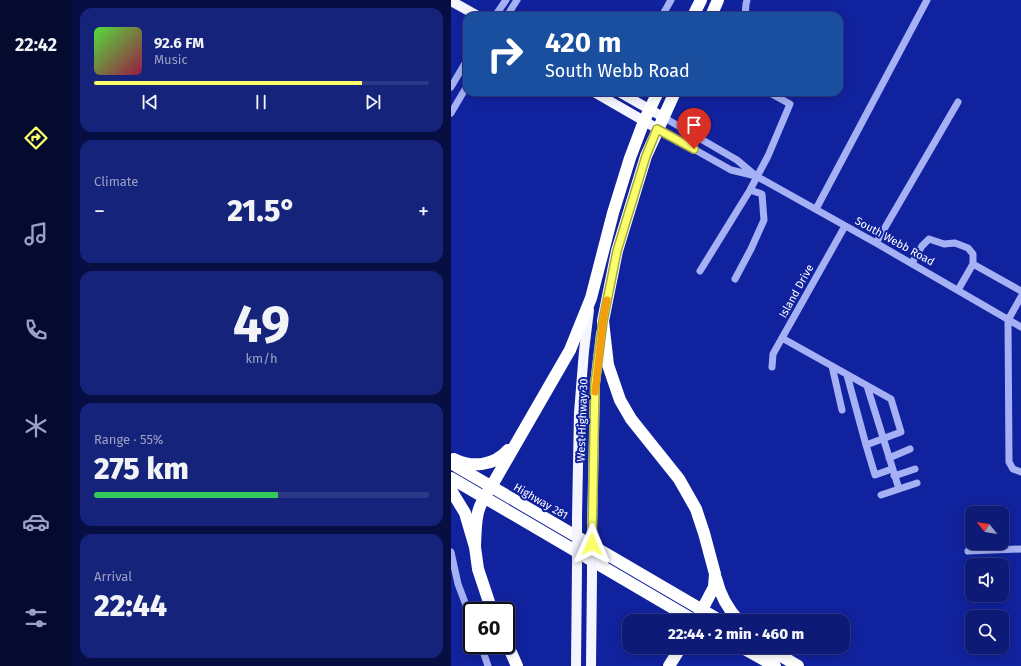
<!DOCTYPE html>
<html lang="en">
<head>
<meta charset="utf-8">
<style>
  body { margin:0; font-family:"Fira Sans",sans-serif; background:#16237b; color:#f1f3f6; height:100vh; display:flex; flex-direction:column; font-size:15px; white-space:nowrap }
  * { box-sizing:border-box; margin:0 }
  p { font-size:13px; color:#9aa1c5 }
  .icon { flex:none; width:22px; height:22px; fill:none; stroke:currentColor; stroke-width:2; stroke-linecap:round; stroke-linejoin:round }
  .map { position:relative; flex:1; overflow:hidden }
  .details { display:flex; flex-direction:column; gap:8px; padding:8px; background:#070e41; width:379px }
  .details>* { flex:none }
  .top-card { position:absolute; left:12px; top:12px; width:380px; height:84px; border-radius:12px; box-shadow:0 2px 10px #0003,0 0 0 1px #2d3888; background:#1a4fa0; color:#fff; overflow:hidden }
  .needle { width:26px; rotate:300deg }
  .tools { position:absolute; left:514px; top:506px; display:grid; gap:8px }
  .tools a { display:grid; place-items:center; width:44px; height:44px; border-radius:8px; background:#0d1a76; box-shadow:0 2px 10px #0003,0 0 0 1px #2d3888; font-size:20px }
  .speed { position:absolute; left:12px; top:602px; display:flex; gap:8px; font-size:20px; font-weight:700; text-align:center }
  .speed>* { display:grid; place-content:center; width:52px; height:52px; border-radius:50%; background:#0d1a76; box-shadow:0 2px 10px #0003,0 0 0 1px #2d3888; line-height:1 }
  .speed .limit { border:2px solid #111; border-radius:6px; background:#fff; color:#111 }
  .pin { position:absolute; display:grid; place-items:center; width:34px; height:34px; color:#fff; margin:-41px -17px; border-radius:50% 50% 50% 0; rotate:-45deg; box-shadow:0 0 4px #0007 }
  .pin .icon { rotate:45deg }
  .me { position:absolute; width:44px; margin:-22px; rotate:1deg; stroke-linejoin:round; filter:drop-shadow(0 0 3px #0008) }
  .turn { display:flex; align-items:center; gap:14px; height:84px; padding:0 16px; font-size:18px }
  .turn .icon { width:52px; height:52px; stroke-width:2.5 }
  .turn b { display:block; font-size:28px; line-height:34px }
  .big { font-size:30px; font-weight:800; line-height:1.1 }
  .details .card { flex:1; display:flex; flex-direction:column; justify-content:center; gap:6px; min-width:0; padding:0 14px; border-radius:12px; background:#16237b }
  .details .dial { align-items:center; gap:0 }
  .dial b { font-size:52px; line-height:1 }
  .song { display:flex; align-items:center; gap:12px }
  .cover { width:48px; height:48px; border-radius:6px; background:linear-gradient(135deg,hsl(110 70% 55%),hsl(340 70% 35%)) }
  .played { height:4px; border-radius:2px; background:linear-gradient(90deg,#fbff6a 80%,#2d3888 80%) }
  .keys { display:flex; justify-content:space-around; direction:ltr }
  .heat { display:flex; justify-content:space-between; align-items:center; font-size:22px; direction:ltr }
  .charge { height:6px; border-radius:3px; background:linear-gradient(90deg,#34c759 55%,#2d3888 0) }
  .trip { position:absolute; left:171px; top:614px; width:228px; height:40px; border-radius:12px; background:#0d1a76; box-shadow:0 2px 10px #0003,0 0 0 1px #2d3888; font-weight:800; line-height:40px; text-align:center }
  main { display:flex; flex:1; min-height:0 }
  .tab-bar { display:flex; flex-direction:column; width:72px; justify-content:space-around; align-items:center; background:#050a2f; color:#9aa1c5 }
  .tab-bar .icon { width:28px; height:28px }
  .tab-bar .active { color:#fbff6a }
  .tab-bar b { font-size:18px; color:#f1f3f6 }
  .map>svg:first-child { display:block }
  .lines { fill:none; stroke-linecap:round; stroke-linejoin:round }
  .minor { stroke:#a6b1f5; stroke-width:7 }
  .major { stroke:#f4f5ff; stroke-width:10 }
  .highway { stroke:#fff; stroke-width:12 }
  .major-bridge { stroke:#f4f5ff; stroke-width:10 }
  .route-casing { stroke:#a3a645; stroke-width:10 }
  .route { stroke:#fbff6a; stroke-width:7 }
  .slow { stroke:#f59e0b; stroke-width:7 }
  .labels { text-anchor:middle; stroke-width:4; stroke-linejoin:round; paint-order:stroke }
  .street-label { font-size:11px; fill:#fff; stroke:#11229e }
</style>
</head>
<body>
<main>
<nav class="tab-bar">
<b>22:42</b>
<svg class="icon active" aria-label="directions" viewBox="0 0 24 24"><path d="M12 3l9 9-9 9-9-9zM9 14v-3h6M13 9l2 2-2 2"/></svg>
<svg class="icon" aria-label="music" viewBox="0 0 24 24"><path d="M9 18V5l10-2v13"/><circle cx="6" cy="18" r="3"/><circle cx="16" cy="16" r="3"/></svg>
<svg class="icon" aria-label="phone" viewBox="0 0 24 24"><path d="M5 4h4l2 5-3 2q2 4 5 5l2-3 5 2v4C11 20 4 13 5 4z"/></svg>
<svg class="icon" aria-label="climate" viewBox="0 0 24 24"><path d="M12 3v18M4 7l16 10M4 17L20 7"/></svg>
<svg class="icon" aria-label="car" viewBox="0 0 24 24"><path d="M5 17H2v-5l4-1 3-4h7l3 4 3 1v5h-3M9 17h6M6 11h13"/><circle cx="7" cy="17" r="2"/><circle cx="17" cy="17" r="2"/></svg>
<svg class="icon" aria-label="filters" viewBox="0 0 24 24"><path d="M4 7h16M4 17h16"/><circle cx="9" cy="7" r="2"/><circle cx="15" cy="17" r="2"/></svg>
</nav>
<section class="details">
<div class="card">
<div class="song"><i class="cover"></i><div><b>92.6 FM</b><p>Music</p></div></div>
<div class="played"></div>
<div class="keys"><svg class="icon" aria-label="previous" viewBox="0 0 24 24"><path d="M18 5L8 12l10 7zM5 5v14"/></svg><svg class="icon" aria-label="pause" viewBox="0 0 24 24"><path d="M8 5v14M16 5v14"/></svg><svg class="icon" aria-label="next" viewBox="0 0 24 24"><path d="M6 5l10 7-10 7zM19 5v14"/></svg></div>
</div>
<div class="card"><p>Climate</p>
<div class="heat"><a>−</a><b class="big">21.5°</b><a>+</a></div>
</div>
<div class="card dial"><b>49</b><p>km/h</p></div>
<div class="card"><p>Range · 55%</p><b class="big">275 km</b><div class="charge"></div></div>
<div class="card"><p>Arrival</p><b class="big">22:44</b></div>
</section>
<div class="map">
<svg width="570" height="666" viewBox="0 0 570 666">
  <rect width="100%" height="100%" fill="#11229e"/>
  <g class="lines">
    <path class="minor" d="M44,16L55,0
      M56,16L66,0
      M211,16L220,0
      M294,16L295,4L296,0
      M0,87L16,60
      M0,113L16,86
      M212,117L286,160L305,176L425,243L570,327
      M207,129L280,170L305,176
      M365,209L476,0
      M425,243L507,102
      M461,263L471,246L478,239L493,244L504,243L517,248L522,254V264L507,290
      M522,264L570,291
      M249,271L299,190L317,156L339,104L317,92
      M284,279L300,249L313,220L311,194L299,190
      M570,297L557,320L558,462L562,469L570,472
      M331,338L440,399L450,432L415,445L396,375
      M381,366L391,410
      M321,367L322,354L394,226
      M416,386L448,489
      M415,445L424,475L441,469
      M438,458L459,449
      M443,476L464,469
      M430,495L466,483
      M517,551L570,549
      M0,552L7,584L21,621
      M30,645L37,666"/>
    <path class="major" d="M0,1L27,16
      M143,92L207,129
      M168,92L212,117
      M126,517L128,413L133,351L138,310
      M141,528L144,384L150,333
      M125,666L126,566
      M140,666L141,575"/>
    <path class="highway" d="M242,16L250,0
      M260,16L267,0
      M224,92L195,156L166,251L152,321L157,365L169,400L180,419L228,479L245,509L253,533L264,574L263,587L245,621
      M3,459C21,468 43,466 57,450
      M0,463L270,621
      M0,478L244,621
      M0,490L14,513L24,547L27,569L41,611
      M24,547C25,520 24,509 40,487L119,350L140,298L162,213L179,158L193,121L207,92
      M265,578C269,595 276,608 288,621
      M55,641L66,666
      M290,647L324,666
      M315,647L347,666
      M218,666L230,647"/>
    <path class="major-bridge" d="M126,566V517
      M141,575V528"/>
  </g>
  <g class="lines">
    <g class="route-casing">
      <path id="route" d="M141,544L144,384L152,321L166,251L195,156L206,129L243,149"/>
    </g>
    <use href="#route" class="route"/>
    <path class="slow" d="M144,392L152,321L156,300"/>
  </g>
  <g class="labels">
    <g class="street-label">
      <text transform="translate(444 241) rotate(29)" y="4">South Webb Road</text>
      <text transform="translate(345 291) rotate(-61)" y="4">Island Drive</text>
      <text transform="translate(131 420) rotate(-88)" y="4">West Highway 30</text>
      <text transform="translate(90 501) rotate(30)" y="4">Highway 281</text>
    </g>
  </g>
</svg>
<div class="tools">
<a><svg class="needle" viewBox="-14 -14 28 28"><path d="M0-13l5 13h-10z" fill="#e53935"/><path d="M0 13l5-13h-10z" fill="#9aa1c5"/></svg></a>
<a><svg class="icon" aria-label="sound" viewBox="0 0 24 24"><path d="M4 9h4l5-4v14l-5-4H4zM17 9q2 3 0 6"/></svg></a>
<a><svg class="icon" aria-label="search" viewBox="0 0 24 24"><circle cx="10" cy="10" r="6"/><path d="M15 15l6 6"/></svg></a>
</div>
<div class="speed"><div class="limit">60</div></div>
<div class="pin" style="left:243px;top:149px;background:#d93025"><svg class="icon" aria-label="arrive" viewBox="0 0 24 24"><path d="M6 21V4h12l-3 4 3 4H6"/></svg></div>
<svg class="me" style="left:141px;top:544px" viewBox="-20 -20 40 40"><path d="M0-17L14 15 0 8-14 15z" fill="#fbff6a" stroke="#fff" stroke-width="4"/></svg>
<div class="trip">22:44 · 2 min · 460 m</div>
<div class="top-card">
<div class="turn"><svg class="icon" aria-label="right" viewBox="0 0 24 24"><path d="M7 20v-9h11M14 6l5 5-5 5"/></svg><div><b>420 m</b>South Webb Road</div></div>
</div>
</div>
</main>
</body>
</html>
